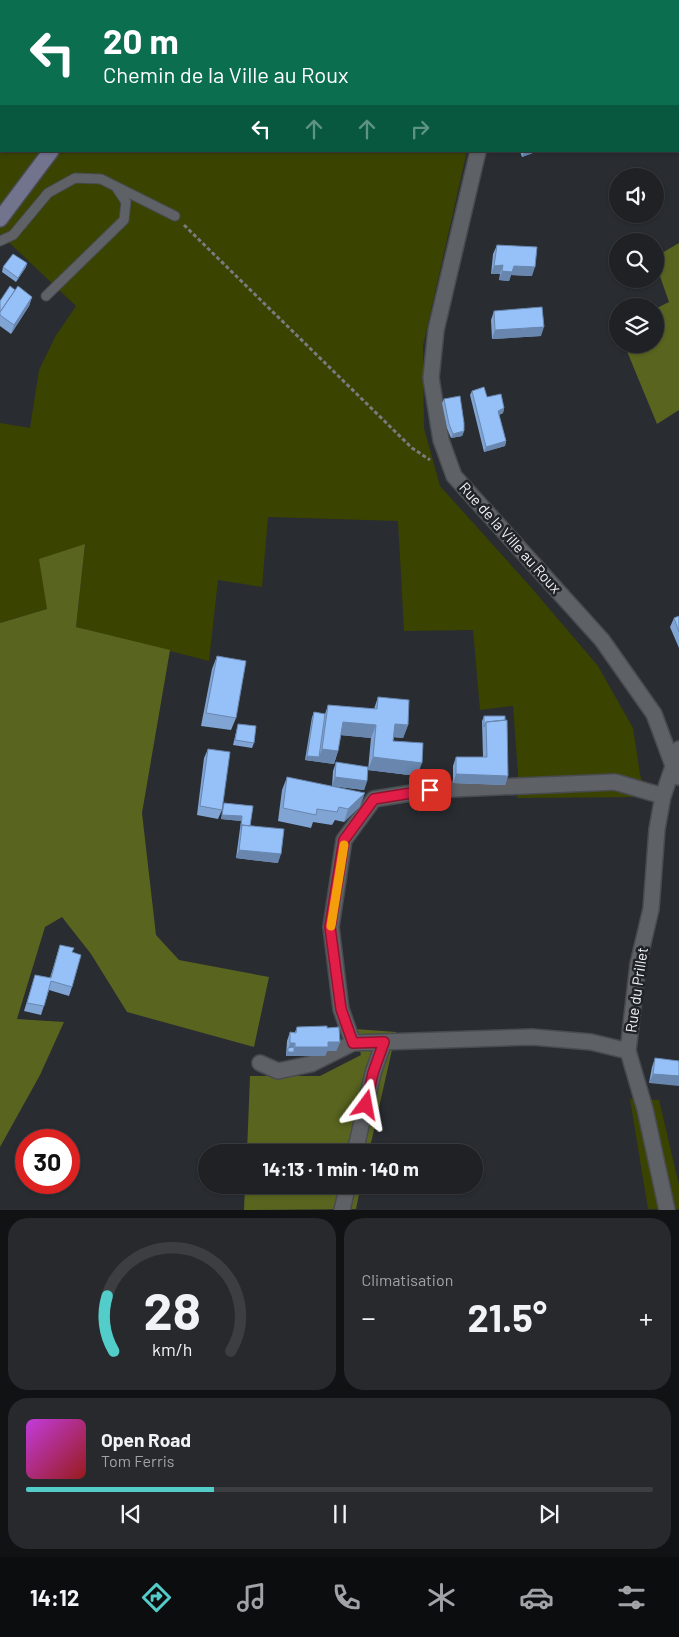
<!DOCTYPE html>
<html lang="fr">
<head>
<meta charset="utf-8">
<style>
  body { margin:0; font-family:Barlow,sans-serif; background:#27292d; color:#f1f3f6; height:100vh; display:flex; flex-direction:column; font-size:19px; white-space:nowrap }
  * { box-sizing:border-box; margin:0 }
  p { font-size:16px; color:#a1a3a7 }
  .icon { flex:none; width:28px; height:28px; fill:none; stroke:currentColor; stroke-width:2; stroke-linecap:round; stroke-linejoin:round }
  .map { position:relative; height:1210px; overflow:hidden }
  .side { display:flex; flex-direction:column; gap:8px; padding:8px; background:#111214; flex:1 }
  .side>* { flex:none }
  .hud { position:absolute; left:0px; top:0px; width:680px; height:152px; box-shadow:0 1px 4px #0004,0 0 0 1px #3c3e42; background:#0b6e4f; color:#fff; overflow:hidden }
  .fabs { position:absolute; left:609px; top:168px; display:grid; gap:10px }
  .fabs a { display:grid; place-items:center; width:55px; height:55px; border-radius:50%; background:#1f2125; box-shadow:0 1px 4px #0004,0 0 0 1px #3c3e42; font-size:25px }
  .speed { position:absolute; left:15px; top:1129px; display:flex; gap:10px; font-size:25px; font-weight:700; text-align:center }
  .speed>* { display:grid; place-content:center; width:65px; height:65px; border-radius:50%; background:#1f2125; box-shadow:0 1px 4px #0004,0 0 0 1px #3c3e42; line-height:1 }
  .speed .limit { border:8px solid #d22; background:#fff; color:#111 }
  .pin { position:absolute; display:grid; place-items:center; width:42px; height:42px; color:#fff; margin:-21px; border-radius:10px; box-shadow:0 2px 8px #0006 }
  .me { position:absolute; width:55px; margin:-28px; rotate:13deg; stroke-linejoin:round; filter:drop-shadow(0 0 4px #0008) }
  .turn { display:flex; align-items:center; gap:18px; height:105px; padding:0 20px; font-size:22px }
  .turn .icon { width:65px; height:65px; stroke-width:2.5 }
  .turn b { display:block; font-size:35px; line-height:42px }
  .lanes { display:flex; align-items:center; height:48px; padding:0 20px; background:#0003; justify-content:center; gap:25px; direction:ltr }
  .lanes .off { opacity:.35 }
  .big { font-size:38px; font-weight:700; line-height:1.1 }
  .side .card { flex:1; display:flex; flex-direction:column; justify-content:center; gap:8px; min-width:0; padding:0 18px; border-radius:20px; background:#27292d }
  .side .dial { align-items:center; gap:0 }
  .dial svg { height:130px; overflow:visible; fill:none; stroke:#3c3e42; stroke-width:7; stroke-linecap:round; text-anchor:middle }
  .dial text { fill:#f1f3f6; stroke:none }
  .song { display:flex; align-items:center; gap:15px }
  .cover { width:60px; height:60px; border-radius:8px; background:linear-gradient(135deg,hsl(290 70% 55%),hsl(0 70% 35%)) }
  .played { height:5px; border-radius:2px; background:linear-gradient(90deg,#53cdca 30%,#3c3e42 30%) }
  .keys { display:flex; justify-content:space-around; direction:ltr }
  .heat { display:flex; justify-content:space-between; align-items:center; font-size:28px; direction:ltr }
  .side .tiles { flex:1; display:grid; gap:8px; grid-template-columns:1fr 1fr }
  .card:last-child { grid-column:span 2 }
  .trip { position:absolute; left:198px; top:1144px; width:285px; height:50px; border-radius:25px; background:#1f2125; box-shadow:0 1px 4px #0004,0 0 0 1px #3c3e42; font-weight:700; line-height:50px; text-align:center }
  .tabs { display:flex; height:80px; justify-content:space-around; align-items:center; background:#0c0d0f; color:#a1a3a7 }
  .tabs .icon { width:35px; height:35px }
  .tabs .on { color:#53cdca }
  .tabs b { font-size:22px; color:#f1f3f6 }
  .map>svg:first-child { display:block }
  .green { fill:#3a4300 }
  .forest { fill:#59641f }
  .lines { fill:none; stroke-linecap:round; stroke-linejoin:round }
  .lane-casing { stroke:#484b4f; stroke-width:11 }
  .street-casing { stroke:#484b4f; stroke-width:18 }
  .secondary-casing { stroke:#484b4f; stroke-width:18 }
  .path { stroke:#787b7f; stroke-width:3; stroke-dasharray:4 2.5; stroke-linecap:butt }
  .lane { stroke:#5e6166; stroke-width:9 }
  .street { stroke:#5e6166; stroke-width:15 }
  .secondary { stroke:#72738c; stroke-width:15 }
  .wall { fill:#80a5d5 }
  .shaded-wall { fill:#6886ae }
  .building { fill:#95c0f8; stroke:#6886ae }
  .route-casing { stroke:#92132f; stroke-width:12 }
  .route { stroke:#e11d48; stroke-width:9 }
  .slow { stroke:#f59e0b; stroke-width:9 }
  .labels { text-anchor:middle; stroke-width:5; stroke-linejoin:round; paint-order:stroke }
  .street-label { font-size:15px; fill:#f3f5f8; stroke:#202327 }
</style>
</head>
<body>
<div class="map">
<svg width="679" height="1210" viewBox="0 0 679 1210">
  <rect width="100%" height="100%" fill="#292c31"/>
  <path class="green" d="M0,0H73L1,1V151H467L423,346L424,428L440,486L529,585L598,666L633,728L640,774L646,797L517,798L518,773L513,706L480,710L473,630L404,631L398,521L268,517L262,587L218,580L209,661L76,627L85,544L47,609L0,623V423L30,428L39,370L55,337L76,306L0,234Z
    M630,1099L659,1100L679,1185V1209H648Z"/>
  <path class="forest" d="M73,0H329L72,1Z
    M679,243V410L657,424L624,344H655V309L669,302L655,262V257Z
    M85,544L76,627L170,650L142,813L156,935L179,960L269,977L254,1047L127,1012L91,954L62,917L45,927L17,1019L64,1022L40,1075L0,1147V623L47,609L39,559Z
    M355,1029L396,1032L369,1152H247L250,1076H320L361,1055Z
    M245,1185H361L356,1209L244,1210Z"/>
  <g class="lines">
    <g class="lane-casing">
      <path id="lane" d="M0,241L13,235L48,193L75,178L101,179L175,216
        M46,296L124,220L126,202L116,187"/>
    </g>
    <g class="street-casing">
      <path id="street" d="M513,1V0
        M478,151L436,330L431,378L441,440L454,476L602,640L654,714L674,768L679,777
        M628,1051L591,1042L532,1037L353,1043L341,1009L331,927L344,840L374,799L430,790L615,782L663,796
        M260,1063L278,1071L311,1064L353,1043
        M355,1152L373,1073L384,1042
        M342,1210L348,1185
        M667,1210L645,1109L628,1051L638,964L651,909L657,829L663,796L679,749"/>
    </g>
    <g class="secondary-casing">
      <path id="secondary" d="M624,0L626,1
        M237,1L239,0
        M0,219L51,151"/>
    </g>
    <path class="path" d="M184,225L412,448L430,460"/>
    <use href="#lane" class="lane"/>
    <use href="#street" class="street"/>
    <use href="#secondary" class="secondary"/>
  </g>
  <path class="wall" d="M520,151H538L522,157Z
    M497,245L532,276L511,275L509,281L499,280L500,274H491L493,254Z
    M27,263L26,267L16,282L2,272L3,267Z
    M15,290L32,297L29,306L11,334L0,326V301Z
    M494,311L541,336L492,339L491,320Z
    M472,391L487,397L504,408L503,413L499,415L506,441L505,446L484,452L470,395Z
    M444,399L464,431L462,436L451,438L447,428L442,403Z
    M679,616V648L670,627L674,618Z
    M217,656L236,718L231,730L201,726L212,669Z
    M378,697L408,725L403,738L394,737L393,741L417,776L368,770L371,738L341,735L338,751L334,764L305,760L312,717L314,712L325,714L328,705L374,709Z
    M484,716L508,776L505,785L453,783V766L456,757H483L482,721Z
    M238,724L254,743L252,748L233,745Z
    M208,749L222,810L218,819L197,815L204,758Z
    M336,762L367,781L364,790L332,786L333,771Z
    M287,777L360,806L344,822L335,820L332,825L313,822L311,828L278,821L282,790Z
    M224,803L253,806L250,826L278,863L236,858L241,821L221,819Z
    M60,945L72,952V987L69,996L49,990L41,1015L24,1011L35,975L50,978Z
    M297,1027L327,1028L340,1042L336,1051H327L325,1056H286L287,1041L290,1032H295Z
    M655,1058L679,1061L649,1083L652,1067Z"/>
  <path class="shaded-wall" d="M527,151H538L522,157L524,152Z
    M27,263L26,267L16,282L18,278Z
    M503,265L500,274H491L494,266Z
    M514,266L535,267L532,276L511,275L509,281L499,280L502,271Z
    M32,297L29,306L11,334L14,325Z
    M544,327L541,336L492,339L495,330Z
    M504,408L503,413L496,416L498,411Z
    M464,431L462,436L451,438L453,434Z
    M506,441L505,446L484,452L486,447Z
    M343,722L376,725L371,738L339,735Z
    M395,724L408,725L403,738L390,737Z
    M322,749L338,751L334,764L305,760L307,756L319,757Z
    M373,757L422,763L417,776L368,770Z
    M456,774L508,776L505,785L453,783Z
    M335,777L367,781L364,790L332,786Z
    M365,793L360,806L344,822L348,809Z
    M222,815L242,816L241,821L221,819Z
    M239,850L281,854L278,863L236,858Z
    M328,1042H340L336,1051H327L325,1056H292L295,1047Z
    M290,1043H295L292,1052H294L292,1056H286Z
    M653,1074L679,1076V1086L649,1083Z"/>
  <path class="building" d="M521,0H555V1H521Z
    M497,245L537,247L535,267L514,266L512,272L502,271L503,265L494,266Z
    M13,254L27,263L18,278L3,267Z
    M10,286L15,290L0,312V301Z
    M18,286L32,297L14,325L0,315V312Z
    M542,307L544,327L495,330L494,311Z
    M484,387L487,397L501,394L504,408L498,411L506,441L486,447L472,391Z
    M460,396L464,423V431L453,434L449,424L444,399Z
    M679,616V632L674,618Z
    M217,656L246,661L236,718L206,713Z
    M378,697L409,700L408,725L395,724L393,741L423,743L422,763L373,757L376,725L343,722L338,751L322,749L328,705L377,709Z
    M314,712L325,714L319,757L307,756Z
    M484,716H505V720L486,722L484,727Z
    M507,720L508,776L456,774V757H487L486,722Z
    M238,724L256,726L254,743L235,740Z
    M208,749L230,752L222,810L200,806Z
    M336,762L368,767L367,781L335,777Z
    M287,777L365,793L348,809L339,807L337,812L317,809L316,815L283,808Z
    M224,803L253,806L250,826L242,825L241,829L242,816L222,815Z
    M242,825L284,829L281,854L239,850Z
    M60,945L74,948L72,952L81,955L72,987L51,981L44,1006L27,1003L35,975L51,978Z
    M327,1026V1028L339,1027L340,1042H328V1047H295V1043H290V1032L296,1033L297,1027Z
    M294,1047V1052H288V1048Z
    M655,1058L679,1061V1076L653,1074Z"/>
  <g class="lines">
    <g class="route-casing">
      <path id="route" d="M366,1105L373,1073L384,1042L353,1043L341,1009L330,927L344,840L374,799L430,790"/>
    </g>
    <use href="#route" class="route"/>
    <path class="slow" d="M331,926L344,845"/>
  </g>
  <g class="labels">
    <g class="street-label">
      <text transform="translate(510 538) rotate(48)" y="5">Rue de la Ville au Roux</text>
      <text transform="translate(637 990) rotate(-82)" y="5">Rue du Prillet</text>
    </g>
  </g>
</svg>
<div class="fabs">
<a><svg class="icon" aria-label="sound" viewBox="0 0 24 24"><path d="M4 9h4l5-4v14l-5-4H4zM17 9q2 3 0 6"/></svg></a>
<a><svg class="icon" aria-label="search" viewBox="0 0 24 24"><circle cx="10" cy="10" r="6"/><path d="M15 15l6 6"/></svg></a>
<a><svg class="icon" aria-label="layers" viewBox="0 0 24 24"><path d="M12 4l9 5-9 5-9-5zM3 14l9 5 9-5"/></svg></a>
</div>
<div class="speed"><div class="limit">30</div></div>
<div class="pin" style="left:430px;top:790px;background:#d93025"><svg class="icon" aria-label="arrive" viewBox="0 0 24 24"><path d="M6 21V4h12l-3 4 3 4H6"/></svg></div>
<svg class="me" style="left:366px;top:1105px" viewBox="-20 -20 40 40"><path d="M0-17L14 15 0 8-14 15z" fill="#e11d48" stroke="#fff" stroke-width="4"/></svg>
<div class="trip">14:13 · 1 min · 140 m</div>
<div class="hud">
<div class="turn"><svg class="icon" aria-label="left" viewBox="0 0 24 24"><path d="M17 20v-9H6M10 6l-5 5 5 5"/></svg><div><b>20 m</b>Chemin de la Ville au Roux</div></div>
<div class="lanes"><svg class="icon" aria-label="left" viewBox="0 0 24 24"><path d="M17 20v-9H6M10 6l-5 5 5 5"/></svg><svg class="icon off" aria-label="ahead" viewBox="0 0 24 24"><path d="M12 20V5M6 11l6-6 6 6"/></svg><svg class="icon off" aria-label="ahead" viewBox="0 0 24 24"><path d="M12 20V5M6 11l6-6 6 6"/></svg><svg class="icon off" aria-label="right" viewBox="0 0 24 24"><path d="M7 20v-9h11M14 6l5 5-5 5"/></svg></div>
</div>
</div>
<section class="side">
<div class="tiles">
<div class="card dial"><svg viewBox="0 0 100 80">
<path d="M14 69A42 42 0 1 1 86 69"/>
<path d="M14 69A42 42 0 0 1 10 35" stroke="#53cdca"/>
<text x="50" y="56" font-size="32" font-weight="700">28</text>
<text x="50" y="72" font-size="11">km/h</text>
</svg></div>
<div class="card"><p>Climatisation</p>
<div class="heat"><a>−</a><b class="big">21.5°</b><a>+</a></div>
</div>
<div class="card">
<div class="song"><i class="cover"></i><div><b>Open Road</b><p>Tom Ferris</p></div></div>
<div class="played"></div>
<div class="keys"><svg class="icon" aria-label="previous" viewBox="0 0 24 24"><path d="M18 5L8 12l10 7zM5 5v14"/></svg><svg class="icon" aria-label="pause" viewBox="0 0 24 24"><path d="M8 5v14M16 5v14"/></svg><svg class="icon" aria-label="next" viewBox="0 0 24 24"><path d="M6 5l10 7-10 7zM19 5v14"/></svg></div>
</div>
</div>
</section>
<nav class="tabs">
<b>14:12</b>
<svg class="icon on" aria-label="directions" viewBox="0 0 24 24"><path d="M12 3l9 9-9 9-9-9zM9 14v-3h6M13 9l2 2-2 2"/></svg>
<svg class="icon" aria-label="music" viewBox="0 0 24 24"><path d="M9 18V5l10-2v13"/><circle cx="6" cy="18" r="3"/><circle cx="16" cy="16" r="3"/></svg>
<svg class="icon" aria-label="phone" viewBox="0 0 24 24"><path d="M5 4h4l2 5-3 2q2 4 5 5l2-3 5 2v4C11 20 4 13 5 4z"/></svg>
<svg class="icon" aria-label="climate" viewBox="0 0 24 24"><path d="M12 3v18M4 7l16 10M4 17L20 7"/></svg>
<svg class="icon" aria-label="car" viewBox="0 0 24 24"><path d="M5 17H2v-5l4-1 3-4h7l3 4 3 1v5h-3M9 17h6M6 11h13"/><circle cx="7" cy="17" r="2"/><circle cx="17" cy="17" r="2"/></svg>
<svg class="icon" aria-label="filters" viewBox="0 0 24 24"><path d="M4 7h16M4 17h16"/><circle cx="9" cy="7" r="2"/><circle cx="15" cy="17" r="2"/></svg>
</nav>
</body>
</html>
